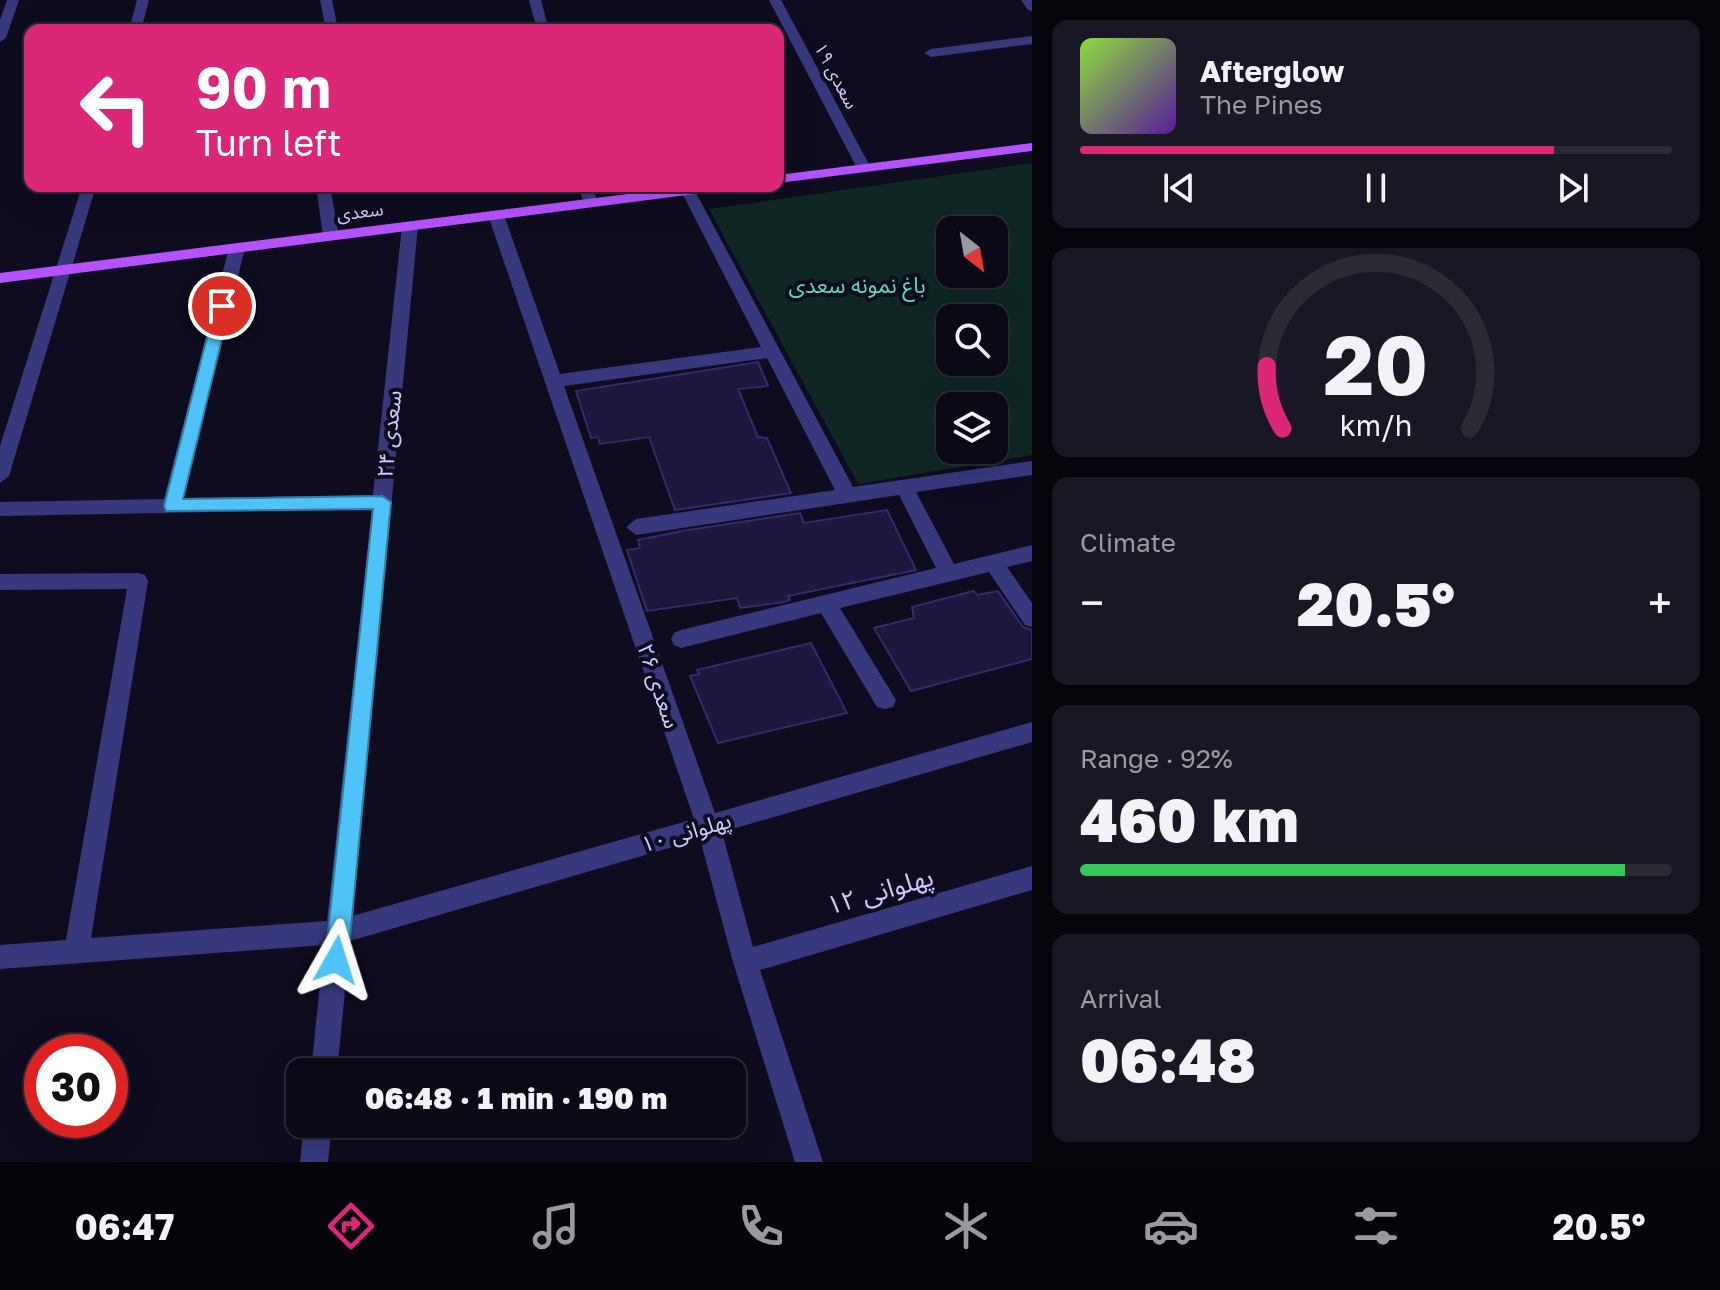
<!DOCTYPE html>
<html lang="en">
<head>
<meta charset="utf-8">
<style>
  body { margin:0; font-family:"Golos Text","Noto Sans Arabic",sans-serif; background:#181723; color:#f1f3f6; height:100vh; display:flex; flex-direction:column; font-size:30px; white-space:nowrap }
  * { box-sizing:border-box; margin:0 }
  p { font-size:26px; color:#999aa1 }
  .icon { flex:none; width:44px; height:44px; fill:none; stroke:currentColor; stroke-width:2; stroke-linecap:round; stroke-linejoin:round }
  .map { position:relative; flex:1; overflow:hidden }
  .drawer { display:flex; flex-direction:column; gap:20px; padding:20px; background:#06050c; width:688px }
  .drawer>* { flex:none }
  .guide { position:absolute; left:24px; top:24px; width:760px; height:168px; border-radius:16px; box-shadow:0 8px 32px #0002,0 0 0 2px #2a2a35; background:#db2777; color:#fff; overflow:hidden }
  .needle { width:52px; rotate:149deg }
  .fabs { position:absolute; left:936px; top:216px; display:grid; gap:16px }
  .fabs a { display:grid; place-items:center; width:72px; height:72px; border-radius:16px; background:#0a0916; box-shadow:0 8px 32px #0002,0 0 0 2px #2a2a35; font-size:40px }
  .speed { position:absolute; left:24px; top:1034px; display:flex; gap:16px; font-size:40px; font-weight:700; text-align:center }
  .speed>* { display:grid; place-content:center; width:104px; height:104px; border-radius:50%; background:#0a0916; box-shadow:0 8px 32px #0002,0 0 0 2px #2a2a35; line-height:1 }
  .speed .limit { border:12px solid #d22; background:#fff; color:#111 }
  .pin { position:absolute; display:grid; place-items:center; width:68px; height:68px; color:#fff; margin:-34px; border:4px solid #fff; border-radius:50%; box-shadow:0 2px 8px #0007 }
  .me { position:absolute; width:88px; margin:-44px; rotate:6deg; stroke-linejoin:round; filter:drop-shadow(0 0 6px #0008) }
  .turn { display:flex; align-items:center; gap:28px; height:168px; padding:0 40px; font-size:36px }
  .turn .icon { width:104px; height:104px; stroke-width:2.5 }
  .turn b { display:block; font-size:56px; line-height:68px }
  .big { font-size:60px; font-weight:800; line-height:1.1 }
  .drawer .card { flex:1; display:flex; flex-direction:column; justify-content:center; gap:12px; min-width:0; padding:0 28px; border-radius:16px; background:#181723 }
  .drawer .dial { align-items:center; gap:0 }
  .dial svg { height:208px; overflow:visible; fill:none; stroke:#2a2a35; stroke-width:7; stroke-linecap:round; text-anchor:middle }
  .dial text { fill:#f1f3f6; stroke:none }
  .song { display:flex; align-items:center; gap:24px }
  .cover { width:96px; height:96px; border-radius:12px; background:linear-gradient(135deg,hsl(90 70% 55%),hsl(270 70% 35%)) }
  .played { height:8px; border-radius:4px; background:linear-gradient(90deg,#db2777 80%,#2a2a35 80%) }
  .keys { display:flex; justify-content:space-around; direction:ltr }
  .heat { display:flex; justify-content:space-between; align-items:center; font-size:44px; direction:ltr }
  .charge { height:12px; border-radius:6px; background:linear-gradient(90deg,#34c759 92%,#2a2a35 0) }
  .trip { position:absolute; left:286px; top:1058px; width:460px; height:80px; border-radius:16px; background:#0a0916; box-shadow:0 8px 32px #0002,0 0 0 2px #2a2a35; font-weight:800; line-height:80px; text-align:center }
  .tab-bar { display:flex; height:128px; justify-content:space-around; align-items:center; background:#040409; color:#999aa1 }
  .tab-bar .icon { width:56px; height:56px }
  .tab-bar .active { color:#db2777 }
  .tab-bar b { font-size:36px; color:#f1f3f6 }
  main { display:flex; flex:1; min-height:0 }
  .map>svg:first-child { display:block }
  .green { fill:#0f2826; fill-rule:evenodd }
  .building { fill:#1e183f; stroke:#342b6b; stroke-width:2 }
  .lines { fill:none; stroke-linecap:round; stroke-linejoin:round }
  .minor { fill:#38397d; fill-rule:evenodd }
  .major { fill:#b452fd; fill-rule:evenodd }
  .route { fill:#4fc3f7; stroke:#337fa1; stroke-width:2 }
  .labels { text-anchor:middle; stroke-width:8; stroke-linejoin:round; paint-order:stroke }
  .far-street-label { font-size:18px; fill:#cdcafe; stroke:#0e0c1e }
  .park-label { font-size:22px; fill:#58ddb5; stroke:#0e0c1e }
  .street-label { font-size:22px; fill:#cdcafe; stroke:#0e0c1e }
  .near-street-label { font-size:26px; fill:#cdcafe; stroke:#0e0c1e }
</style>
</head>
<body>
<main>
<div class="map">
<svg width="1032" height="1162" viewBox="0 0 1032 1162">
  <rect width="100%" height="100%" fill="#0e0c1e"/>
  <path class="green" d="M1032,163V455L858,484L709,209ZM950,230H994V274H950ZM950,318H994V362H950ZM950,406H994V450H950Z"/>
  <path class="building" d="M758,362L768,386L738,389L758,437L767,438L791,493L675,510L649,437L600,444L598,437L591,438L576,391Z
    M887,510L916,570L788,596L790,600L784,602L740,608L737,598L647,611L627,550L640,548L638,540L682,531L800,513L804,523Z
    M974,591L977,595L998,591L1023,627L1032,630V659L911,691L874,628L914,618L912,607Z
    M811,643L847,713L718,743L690,676L699,674L697,670Z"/>
  <g class="lines">
    <path class="minor" d="M7,0H19L6,38L0,42V20Z
      M137,0H149L141,30H129Z
      M320,0H332L338,30H326Z
      M529,0H541L549,30H537Z
      M769,0H781L871,168L869,171L857,168Z
      M1021,0H1032V11L1028,10Z
      M1032,36V44L931,57L924,53L931,49Z
      M82,186H96L9,476L0,483V446Z
      M316,186H330L339,236L336,239H326L323,236Z
      M578,186H592L598,203L595,206H585Z
      M688,187L695,191L853,487L1032,461V475L916,492L954,564L1032,545V561L1007,567L1032,603V627L1025,625L989,572L840,608L896,700L893,707L885,709L877,707L821,613L681,648L674,645L671,639L674,633L681,630L936,568L899,495L636,535L626,527L636,519L835,490L767,358L564,386L715,813L1032,722V742L722,832L753,947L1032,866V890L760,970L823,1162H795L733,962L700,839L350,941L337,1072H311L324,945L0,969V945L66,940L127,589L0,590V574L138,573L145,575L148,581L91,938L327,921L372,509L0,516V502L164,499L229,248L237,243L245,248L183,498L373,495L402,226L410,221L418,226L352,916L694,819L488,215L496,210L504,215L560,374L761,347L681,191Z
      M304,1124H332L328,1162H300Z"/>
    <path class="major" d="M1032,143V151L778,183V175Z
      M691,186H733L726,190L0,283V273Z"/>
  </g>
  <path class="route" d="M222,301L230,306L183,499L382,496L391,502L348,960L344,968L336,971L328,968L325,960L373,509L166,511L164,506L215,306Z"/>
  <g class="labels">
    <g class="far-street-label">
      <text transform="translate(836 76) rotate(62)" y="6">سعدی ۱۹</text>
      <text transform="translate(360 212) rotate(-7)" y="6">سعدی</text>
    </g>
    <g class="park-label">
      <text x="857" y="293">باغ نمونه سعدی</text>
    </g>
    <g class="street-label">
      <text transform="translate(389 434) rotate(-84)" y="8">سعدی ۲۴</text>
      <text transform="translate(659 686) rotate(71)" y="8">سعدی ۲۶</text>
      <text transform="translate(686 832) rotate(-16)" y="8">پهلوانی ۱۰</text>
    </g>
    <g class="near-street-label">
      <text transform="translate(880 891) rotate(-16)" y="9">پهلوانی ۱۲</text>
    </g>
  </g>
</svg>
<div class="fabs">
<a><svg class="needle" viewBox="-14 -14 28 28"><path d="M0-13l5 13h-10z" fill="#e53935"/><path d="M0 13l5-13h-10z" fill="#999aa1"/></svg></a>
<a><svg class="icon" aria-label="search" viewBox="0 0 24 24"><circle cx="10" cy="10" r="6"/><path d="M15 15l6 6"/></svg></a>
<a><svg class="icon" aria-label="layers" viewBox="0 0 24 24"><path d="M12 4l9 5-9 5-9-5zM3 14l9 5 9-5"/></svg></a>
</div>
<div class="speed"><div class="limit">30</div></div>
<div class="pin" style="left:222px;top:306px;background:#d93025"><svg class="icon" aria-label="arrive" viewBox="0 0 24 24"><path d="M6 21V4h12l-3 4 3 4H6"/></svg></div>
<svg class="me" style="left:336px;top:960px" viewBox="-20 -20 40 40"><path d="M0-17L14 15 0 8-14 15z" fill="#4fc3f7" stroke="#fff" stroke-width="4"/></svg>
<div class="trip">06:48 · 1 min · 190 m</div>
<div class="guide">
<div class="turn"><svg class="icon" aria-label="left" viewBox="0 0 24 24"><path d="M17 20v-9H6M10 6l-5 5 5 5"/></svg><div><b>90 m</b>Turn left</div></div>
</div>
</div>
<section class="drawer">
<div class="card">
<div class="song"><i class="cover"></i><div><b>Afterglow</b><p>The Pines</p></div></div>
<div class="played"></div>
<div class="keys"><svg class="icon" aria-label="previous" viewBox="0 0 24 24"><path d="M18 5L8 12l10 7zM5 5v14"/></svg><svg class="icon" aria-label="pause" viewBox="0 0 24 24"><path d="M8 5v14M16 5v14"/></svg><svg class="icon" aria-label="next" viewBox="0 0 24 24"><path d="M6 5l10 7-10 7zM19 5v14"/></svg></div>
</div>
<div class="card dial"><svg viewBox="0 0 100 80">
<path d="M14 69A42 42 0 1 1 86 69"/>
<path d="M14 69A42 42 0 0 1 8 45" stroke="#db2777"/>
<text x="50" y="56" font-size="32" font-weight="700">20</text>
<text x="50" y="72" font-size="11">km/h</text>
</svg></div>
<div class="card"><p>Climate</p>
<div class="heat"><a>−</a><b class="big">20.5°</b><a>+</a></div>
</div>
<div class="card"><p>Range · 92%</p><b class="big">460 km</b><div class="charge"></div></div>
<div class="card"><p>Arrival</p><b class="big">06:48</b></div>
</section>
</main>
<nav class="tab-bar">
<b>06:47</b>
<svg class="icon active" aria-label="directions" viewBox="0 0 24 24"><path d="M12 3l9 9-9 9-9-9zM9 14v-3h6M13 9l2 2-2 2"/></svg>
<svg class="icon" aria-label="music" viewBox="0 0 24 24"><path d="M9 18V5l10-2v13"/><circle cx="6" cy="18" r="3"/><circle cx="16" cy="16" r="3"/></svg>
<svg class="icon" aria-label="phone" viewBox="0 0 24 24"><path d="M5 4h4l2 5-3 2q2 4 5 5l2-3 5 2v4C11 20 4 13 5 4z"/></svg>
<svg class="icon" aria-label="climate" viewBox="0 0 24 24"><path d="M12 3v18M4 7l16 10M4 17L20 7"/></svg>
<svg class="icon" aria-label="car" viewBox="0 0 24 24"><path d="M5 17H2v-5l4-1 3-4h7l3 4 3 1v5h-3M9 17h6M6 11h13"/><circle cx="7" cy="17" r="2"/><circle cx="17" cy="17" r="2"/></svg>
<svg class="icon" aria-label="filters" viewBox="0 0 24 24"><path d="M4 7h16M4 17h16"/><circle cx="9" cy="7" r="2"/><circle cx="15" cy="17" r="2"/></svg>
<b>20.5°</b>
</nav>
</body>
</html>
